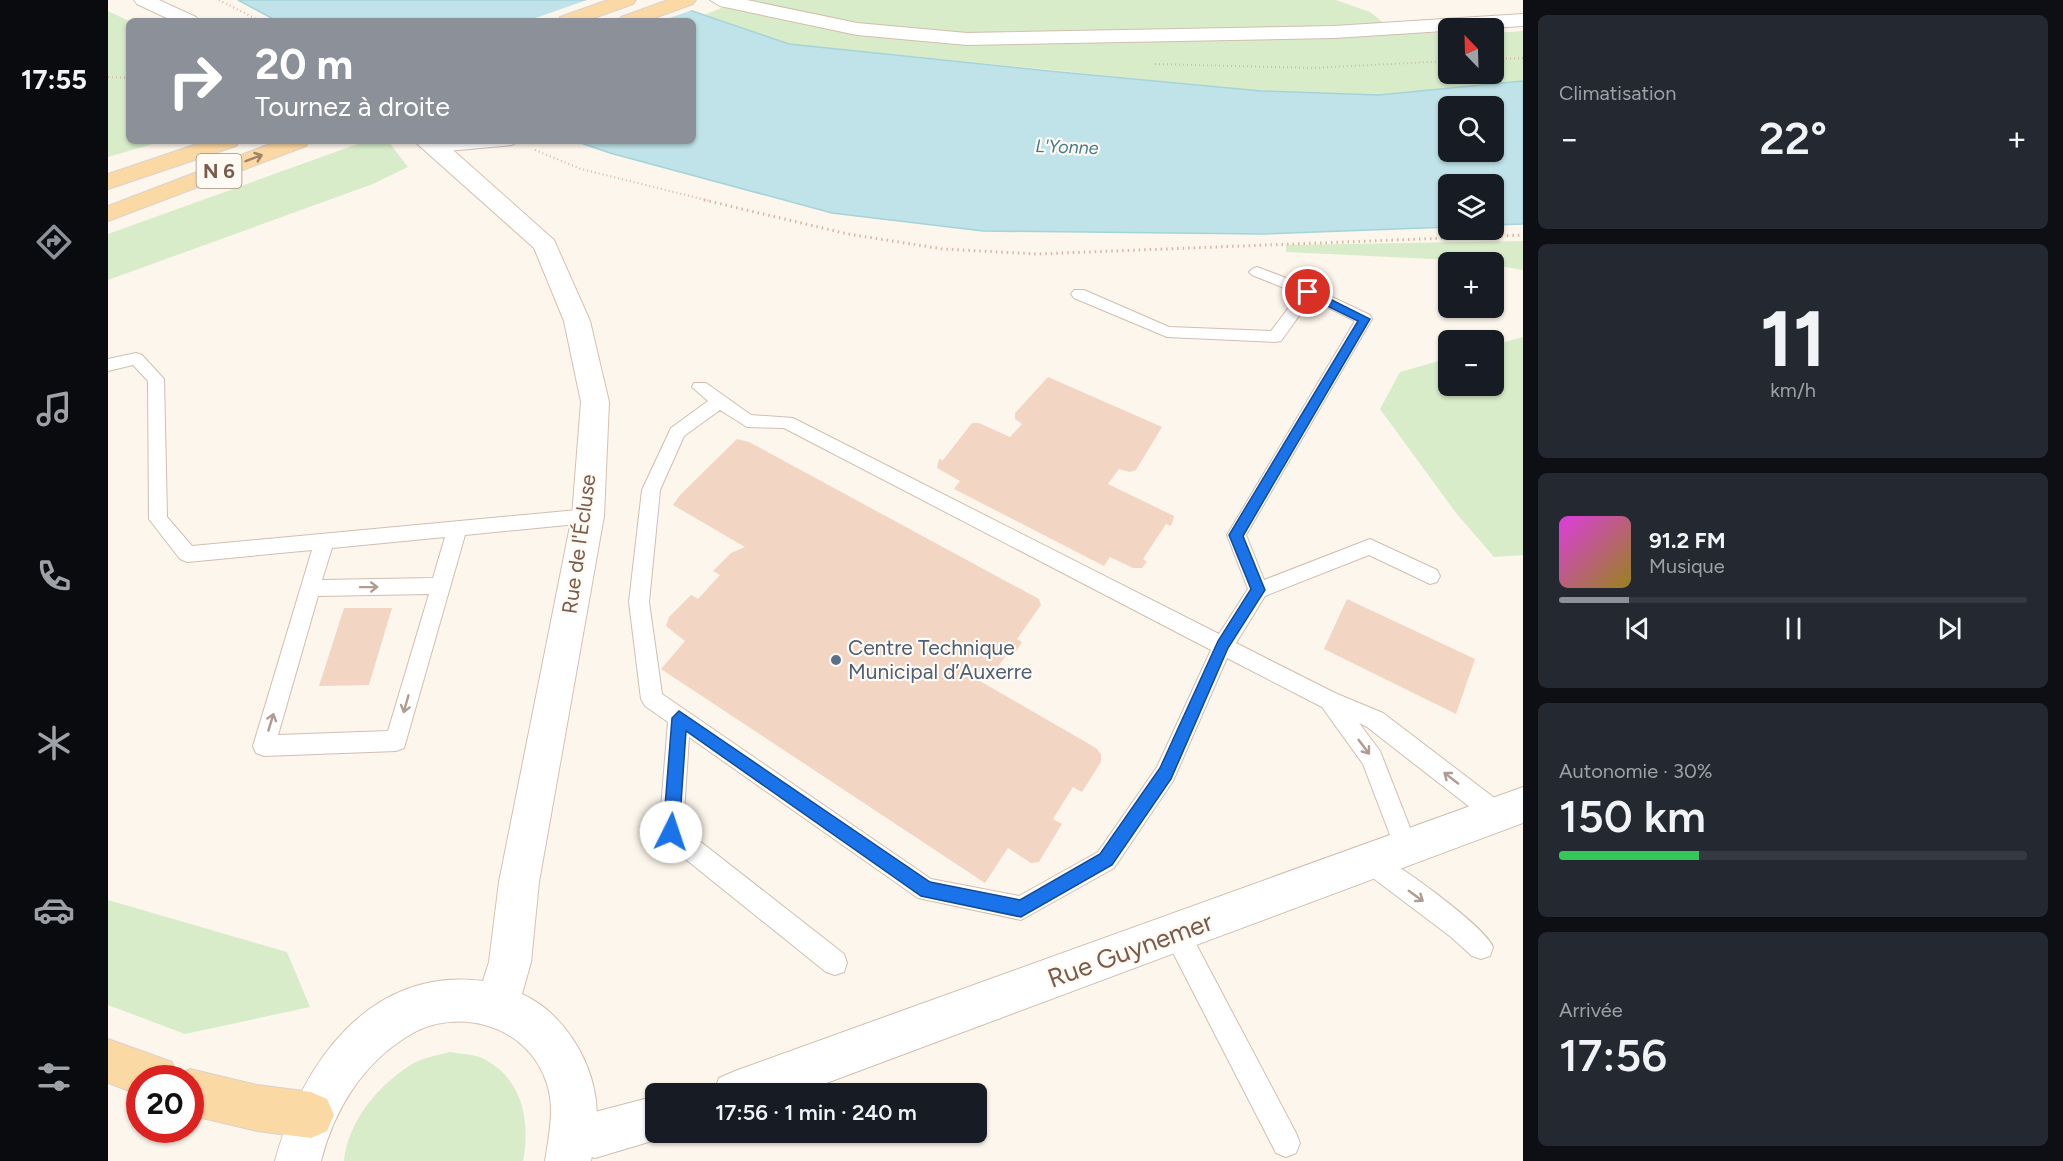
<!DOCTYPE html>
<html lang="fr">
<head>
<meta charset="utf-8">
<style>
  body { margin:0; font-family:Figtree,sans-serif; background:#242831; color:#f1f3f6; height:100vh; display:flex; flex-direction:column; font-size:22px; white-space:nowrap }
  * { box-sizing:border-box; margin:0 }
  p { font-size:20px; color:#9ea1a6 }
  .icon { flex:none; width:33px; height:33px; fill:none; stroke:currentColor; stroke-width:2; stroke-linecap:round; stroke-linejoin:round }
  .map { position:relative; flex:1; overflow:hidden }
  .details { display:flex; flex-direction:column; gap:15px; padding:15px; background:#0d0f14; width:540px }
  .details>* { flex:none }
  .banner { position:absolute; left:18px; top:18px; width:570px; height:126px; border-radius:9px; box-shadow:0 2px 4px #0004; background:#8c9099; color:#fff; overflow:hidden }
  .needle { width:39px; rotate:337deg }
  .buttons { position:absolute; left:1330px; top:18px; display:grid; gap:12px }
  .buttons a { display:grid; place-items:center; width:66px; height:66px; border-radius:9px; background:#171b24; box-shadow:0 2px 4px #0004; font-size:30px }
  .speed { position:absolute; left:18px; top:1065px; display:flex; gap:12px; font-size:30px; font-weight:700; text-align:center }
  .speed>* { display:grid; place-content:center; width:78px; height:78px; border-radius:50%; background:#171b24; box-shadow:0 2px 4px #0004; line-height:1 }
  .speed .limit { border:9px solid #d22; background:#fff; color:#111 }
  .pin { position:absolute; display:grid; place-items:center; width:51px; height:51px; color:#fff; margin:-26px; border:3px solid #fff; border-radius:50%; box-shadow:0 2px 6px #0007 }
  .me { position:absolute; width:66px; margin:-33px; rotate:4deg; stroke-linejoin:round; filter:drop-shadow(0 0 4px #0008) }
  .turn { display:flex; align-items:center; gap:21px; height:126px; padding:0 30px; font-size:27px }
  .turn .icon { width:78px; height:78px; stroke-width:2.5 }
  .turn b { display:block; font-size:42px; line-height:51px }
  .big { font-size:45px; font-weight:600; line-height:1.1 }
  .details .widget { flex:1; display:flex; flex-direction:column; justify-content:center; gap:9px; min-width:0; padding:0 21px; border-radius:9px; background:#242831 }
  .details .dial { align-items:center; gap:0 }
  .dial b { font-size:78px; line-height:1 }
  .song { display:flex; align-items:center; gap:18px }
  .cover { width:72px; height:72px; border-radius:9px; background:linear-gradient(135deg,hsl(300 70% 55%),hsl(50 70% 35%)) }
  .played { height:6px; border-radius:3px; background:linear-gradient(90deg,#8c9099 15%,#363941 15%) }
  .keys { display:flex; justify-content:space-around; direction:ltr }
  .heat { display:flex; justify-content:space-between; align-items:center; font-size:33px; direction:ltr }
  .charge { height:9px; border-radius:4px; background:linear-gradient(90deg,#34c759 30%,#363941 0) }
  .trip { position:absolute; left:537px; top:1083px; width:342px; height:60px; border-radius:9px; background:#171b24; box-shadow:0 2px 4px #0004; font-weight:600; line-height:60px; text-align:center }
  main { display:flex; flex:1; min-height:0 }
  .tab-bar { display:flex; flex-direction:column; width:108px; justify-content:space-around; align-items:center; background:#090b0e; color:#9ea1a6 }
  .tab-bar .icon { width:42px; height:42px }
  .tab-bar .selected { color:#8c9099 }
  .tab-bar b { font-size:27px; color:#f1f3f6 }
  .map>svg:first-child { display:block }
  .green { fill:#d8ecc9 }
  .water { fill:#bfe3e8; stroke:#a5d3da; stroke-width:1.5; fill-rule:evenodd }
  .pier { fill:#fdf6ec }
  .building { fill:#f3d5c3 }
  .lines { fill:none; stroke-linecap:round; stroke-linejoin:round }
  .lane-casing { stroke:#d1beb0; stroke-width:2 }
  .street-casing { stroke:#d1beb0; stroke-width:2 }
  .secondary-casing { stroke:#d6c0b0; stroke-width:2 }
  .primary-casing { stroke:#dad1cd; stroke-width:2 }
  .path-far1 { stroke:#d9b8a5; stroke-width:2; stroke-dasharray:1 3; stroke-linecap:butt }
  .path { stroke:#d9b8a5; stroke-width:3; stroke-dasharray:1.5 4; stroke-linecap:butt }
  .lane { fill:#fff; fill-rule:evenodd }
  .street { fill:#fff; fill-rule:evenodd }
  .secondary { fill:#fff; fill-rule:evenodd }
  .primary { fill:#fbd9a5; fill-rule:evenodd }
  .oneway { stroke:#a18267 }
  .oneway2 { stroke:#af9d94 }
  .route { fill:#1a73e8; stroke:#114b97; stroke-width:1.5 }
  .service-dot { fill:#5c6f8a; stroke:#fffaf3; stroke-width:2 }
  .labels { text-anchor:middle; stroke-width:4.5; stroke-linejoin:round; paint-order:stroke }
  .far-water-label { font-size:18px; font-style:italic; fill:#437c86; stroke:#fffaf3 }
  .shield { fill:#fffaf3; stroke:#a28b7f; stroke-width:1.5 }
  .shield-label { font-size:20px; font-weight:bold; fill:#7a5c4d }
  .street-label { font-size:21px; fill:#7a5c4d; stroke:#fffaf3 }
  .service-label { font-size:21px; fill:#4e5e75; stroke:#fffaf3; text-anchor:start }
  .near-street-label { font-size:26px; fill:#7a5c4d; stroke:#fffaf3 }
</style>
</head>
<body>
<main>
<nav class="tab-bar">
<b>17:55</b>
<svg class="icon selected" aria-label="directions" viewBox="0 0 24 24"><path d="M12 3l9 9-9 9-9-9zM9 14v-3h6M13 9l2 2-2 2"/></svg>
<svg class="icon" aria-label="music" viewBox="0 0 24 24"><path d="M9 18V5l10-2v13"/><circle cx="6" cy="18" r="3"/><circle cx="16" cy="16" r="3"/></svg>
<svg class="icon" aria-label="phone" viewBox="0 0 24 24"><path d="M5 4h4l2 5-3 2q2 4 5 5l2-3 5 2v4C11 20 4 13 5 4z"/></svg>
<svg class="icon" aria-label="climate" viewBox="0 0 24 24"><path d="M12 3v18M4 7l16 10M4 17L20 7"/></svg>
<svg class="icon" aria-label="car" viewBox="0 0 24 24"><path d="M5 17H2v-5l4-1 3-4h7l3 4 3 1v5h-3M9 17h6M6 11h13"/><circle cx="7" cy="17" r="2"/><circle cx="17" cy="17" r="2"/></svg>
<svg class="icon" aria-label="filters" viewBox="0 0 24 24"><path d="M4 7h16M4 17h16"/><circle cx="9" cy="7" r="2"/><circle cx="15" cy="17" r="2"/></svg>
</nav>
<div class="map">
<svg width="1415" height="1161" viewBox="0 0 1415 1161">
  <rect width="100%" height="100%" fill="#fdf6ec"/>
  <path class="green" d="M633,0H1228L1262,12L1288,33H1341V74H1386V33L1415,31V81L1271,95L1153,91L681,44L596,15Z
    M0,11L21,21V141H55L0,157Z
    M258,141H280L300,167L265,184L0,280V234Z
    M1415,241V270L1386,265V262L1178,252V245Z
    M1415,337V555L1386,557L1348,513L1272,409L1292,372L1341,358V386H1386V345Z
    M0,900L179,952L202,1007L77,1034L0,1005Z
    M342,1052C352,1054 365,1054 374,1058C414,1077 423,1121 415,1161H236C240,1120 272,1083 306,1063C317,1057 331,1055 342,1052Z"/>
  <path class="water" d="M130,0H552L681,44L941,71L1153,91L1271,95L1415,81V224L1386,225V184H1341V227L1154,234L875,231L724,213L502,153L467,141H585V21H169ZM1341,106H1386V152H1341Z"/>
  <path class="pier" d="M479,0H561L587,9L553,21H419Z"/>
  <path class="building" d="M940,377L1054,427L1028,470L1022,472L1011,469L1000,484L1066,516L1064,524L1062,526L1058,524L1035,559L1039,562L1034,568H1025L1002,557L996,566L846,489L852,481L829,468L831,459L835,460L864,423H871L902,437L914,424L907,419V413Z
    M629,439L641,442L931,599L933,605L909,639L914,642L907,653L902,650L884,675L877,676L869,671L865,677L988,748L993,754V762L974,792L965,787L945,819L954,824L931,862L923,863L900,848L877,883L553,669L577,641L558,626L561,617L583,595L590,599L612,575L605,571L623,553L637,547L565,505L572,495Z
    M1239,599L1367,659L1348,714L1216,649Z
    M236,608H284L261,685L211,686Z"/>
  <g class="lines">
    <g class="lane-casing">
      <path id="lane" d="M361,141H411L404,145L329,152L322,148L329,144Z
        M1149,267L1205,288L1262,315L1264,319L1138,535L1156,580L1262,539L1329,570L1332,576L1329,582L1322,584L1261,555L1157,596L1128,643L1227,693L1275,713L1397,806L1400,814L1397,822L1389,825L1381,822L1259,727L1251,723L1272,751L1310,848L1306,856L1298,859L1290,856L1255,764L1214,707L1119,658L1065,781L1006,868L913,920L810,898L581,737L575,828L736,954L739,963L736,972L727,975L718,972L555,841L551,833L560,722L537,706L533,699L521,602L534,490L563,428L600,401L584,387L586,383H598L643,415L685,418L1111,634L1140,589L1119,535L1247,321L1203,299L1173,341L1167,342L1059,337L966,298L963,294L966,290H976L1061,327L1163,331L1191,294L1144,275L1141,272L1144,269ZM612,410L639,427L676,428L1103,650L1049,767L990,852L911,896L823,879L554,694L541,602L552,490L576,436Z
        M28,353L34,355L56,379L59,517L84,546L480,509L487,511L489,516L487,521L480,523L357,535L296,748L288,751L156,756L148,753L145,746L204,550L79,562L72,559L41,519L40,381L25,365L0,371V359ZM337,537L325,578L214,580L224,548ZM321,594L280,731L170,735L210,596Z
        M1261,849C1284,859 1377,926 1385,947L1382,956L1373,959L1364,956L1343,937L1253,869L1249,861L1253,853Z
        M1069,922L1078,925L1188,1133L1192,1143L1188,1153L1178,1157L1168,1153L1060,943L1057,934L1060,925Z"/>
    </g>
    <g class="street-casing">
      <path id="street" d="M602,0H639L749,23L859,33L1226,26L1415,14V26L1226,38L859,45L749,35L612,6Z
        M1415,787V823L689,1094H605L611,1078L627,1071Z
        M548,1096V1132H565L564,1135L487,1158L450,1146L443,1130L450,1114L466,1107L487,1112Z"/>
    </g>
    <g class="secondary-casing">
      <path id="secondary" d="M26,0H51L88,17L91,21H65L29,4Z
        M306,141L337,143L446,240L482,321L501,402L496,516L431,882L423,962L414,994C454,1012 483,1058 488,1101C490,1121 487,1141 483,1161H437C441,1136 447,1108 439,1084C421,1025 349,1005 300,1036C254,1064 226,1110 213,1161H167C193,1064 262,966 375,981L381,962L391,882L464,516L473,402L456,321L426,248Z"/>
    </g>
    <g class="primary-casing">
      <path id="primary" d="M500,0H528L525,4L477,21H449L452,17Z
        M560,0H588L585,4L538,21H510L513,17Z
        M98,141H131L128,146L0,189V174Z
        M170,141H201L198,146L0,221V206Z
        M0,1039L64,1062L69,1075L82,1069L149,1085L203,1092L219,1099L226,1115L219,1131L203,1138L149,1131L82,1115V1078H32V1095L0,1083Z"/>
    </g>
    <path class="path-far1" d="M111,0L152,21
      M1386,59L1415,58
      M1047,64L1205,68L1341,61
      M0,77L21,78
      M427,150L473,169L602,201"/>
    <path class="path" d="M596,200L740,234L835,249L929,254L1415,235"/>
    <use href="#lane" class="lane"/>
    <use href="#street" class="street"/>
    <use href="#secondary" class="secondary"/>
    <use href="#primary" class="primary"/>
  </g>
  <defs><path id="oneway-shaft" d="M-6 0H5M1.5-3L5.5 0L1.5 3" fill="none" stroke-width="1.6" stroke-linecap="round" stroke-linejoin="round" transform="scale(1.5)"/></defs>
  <use class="oneway" href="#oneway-shaft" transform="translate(146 158) rotate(-21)"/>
  <g class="oneway2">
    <use href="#oneway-shaft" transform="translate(261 587) rotate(-1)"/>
    <use href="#oneway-shaft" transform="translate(298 704) rotate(106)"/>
    <use href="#oneway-shaft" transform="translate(163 722) rotate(-73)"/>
    <use href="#oneway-shaft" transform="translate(1256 747) rotate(53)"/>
    <use href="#oneway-shaft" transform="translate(1343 778) rotate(-142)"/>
    <use href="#oneway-shaft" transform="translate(1308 896) rotate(36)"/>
  </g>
  <path class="route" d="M1197,290H1204L1262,319L1135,536L1157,590L1120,648L1063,779L1004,865L913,917L813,896L578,731L571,832L569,838L563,840L557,838L555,832L564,718L571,711L822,882L912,900L992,854L1052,768L1110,641L1143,589L1121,535L1250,321L1197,295Z"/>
  <circle class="service-dot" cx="728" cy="660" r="6"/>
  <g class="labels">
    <g class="far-water-label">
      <text transform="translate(959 147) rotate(2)" y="6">L'Yonne</text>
    </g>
    <rect class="shield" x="88.5" y="154" width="45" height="34" rx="4.5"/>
    <g class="shield-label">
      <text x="111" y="178">N 6</text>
    </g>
    <g class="street-label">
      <text transform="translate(471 544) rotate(-82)" y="7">Rue de l'Écluse</text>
    </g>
    <g class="service-label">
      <text x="740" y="655">Centre Technique<tspan x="740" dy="24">Municipal d’Auxerre</tspan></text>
    </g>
    <g class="near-street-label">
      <text transform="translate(1022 950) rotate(-20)" y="9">Rue Guynemer</text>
    </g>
  </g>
</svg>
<div class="buttons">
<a><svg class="needle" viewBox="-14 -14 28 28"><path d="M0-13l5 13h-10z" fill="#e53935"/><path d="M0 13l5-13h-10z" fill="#9ea1a6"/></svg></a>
<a><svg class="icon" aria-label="search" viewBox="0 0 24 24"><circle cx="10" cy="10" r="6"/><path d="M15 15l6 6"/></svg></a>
<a><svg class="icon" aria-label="layers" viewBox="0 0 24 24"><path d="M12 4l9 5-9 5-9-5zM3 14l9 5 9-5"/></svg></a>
<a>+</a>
<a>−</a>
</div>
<div class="speed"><div class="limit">20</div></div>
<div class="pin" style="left:1200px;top:292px;background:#d93025"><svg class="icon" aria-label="arrive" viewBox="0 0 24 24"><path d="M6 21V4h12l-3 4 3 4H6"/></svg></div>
<svg class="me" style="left:563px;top:832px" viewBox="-20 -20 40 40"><circle r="19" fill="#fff"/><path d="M0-13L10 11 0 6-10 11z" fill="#1a73e8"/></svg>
<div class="trip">17:56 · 1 min · 240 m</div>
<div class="banner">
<div class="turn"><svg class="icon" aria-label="right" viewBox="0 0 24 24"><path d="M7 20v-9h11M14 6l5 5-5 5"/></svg><div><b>20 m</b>Tournez à droite</div></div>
</div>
</div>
<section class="details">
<div class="widget"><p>Climatisation</p>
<div class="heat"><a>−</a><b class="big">22°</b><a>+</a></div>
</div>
<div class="widget dial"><b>11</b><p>km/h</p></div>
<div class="widget">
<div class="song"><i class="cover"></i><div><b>91.2 FM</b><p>Musique</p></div></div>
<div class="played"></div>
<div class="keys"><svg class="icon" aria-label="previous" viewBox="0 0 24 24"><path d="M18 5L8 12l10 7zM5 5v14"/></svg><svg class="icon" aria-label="pause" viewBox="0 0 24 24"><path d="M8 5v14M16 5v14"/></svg><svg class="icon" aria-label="next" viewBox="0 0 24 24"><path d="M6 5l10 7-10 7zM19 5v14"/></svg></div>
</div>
<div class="widget"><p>Autonomie · 30%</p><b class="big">150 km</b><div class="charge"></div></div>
<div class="widget"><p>Arrivée</p><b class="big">17:56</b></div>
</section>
</main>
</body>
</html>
